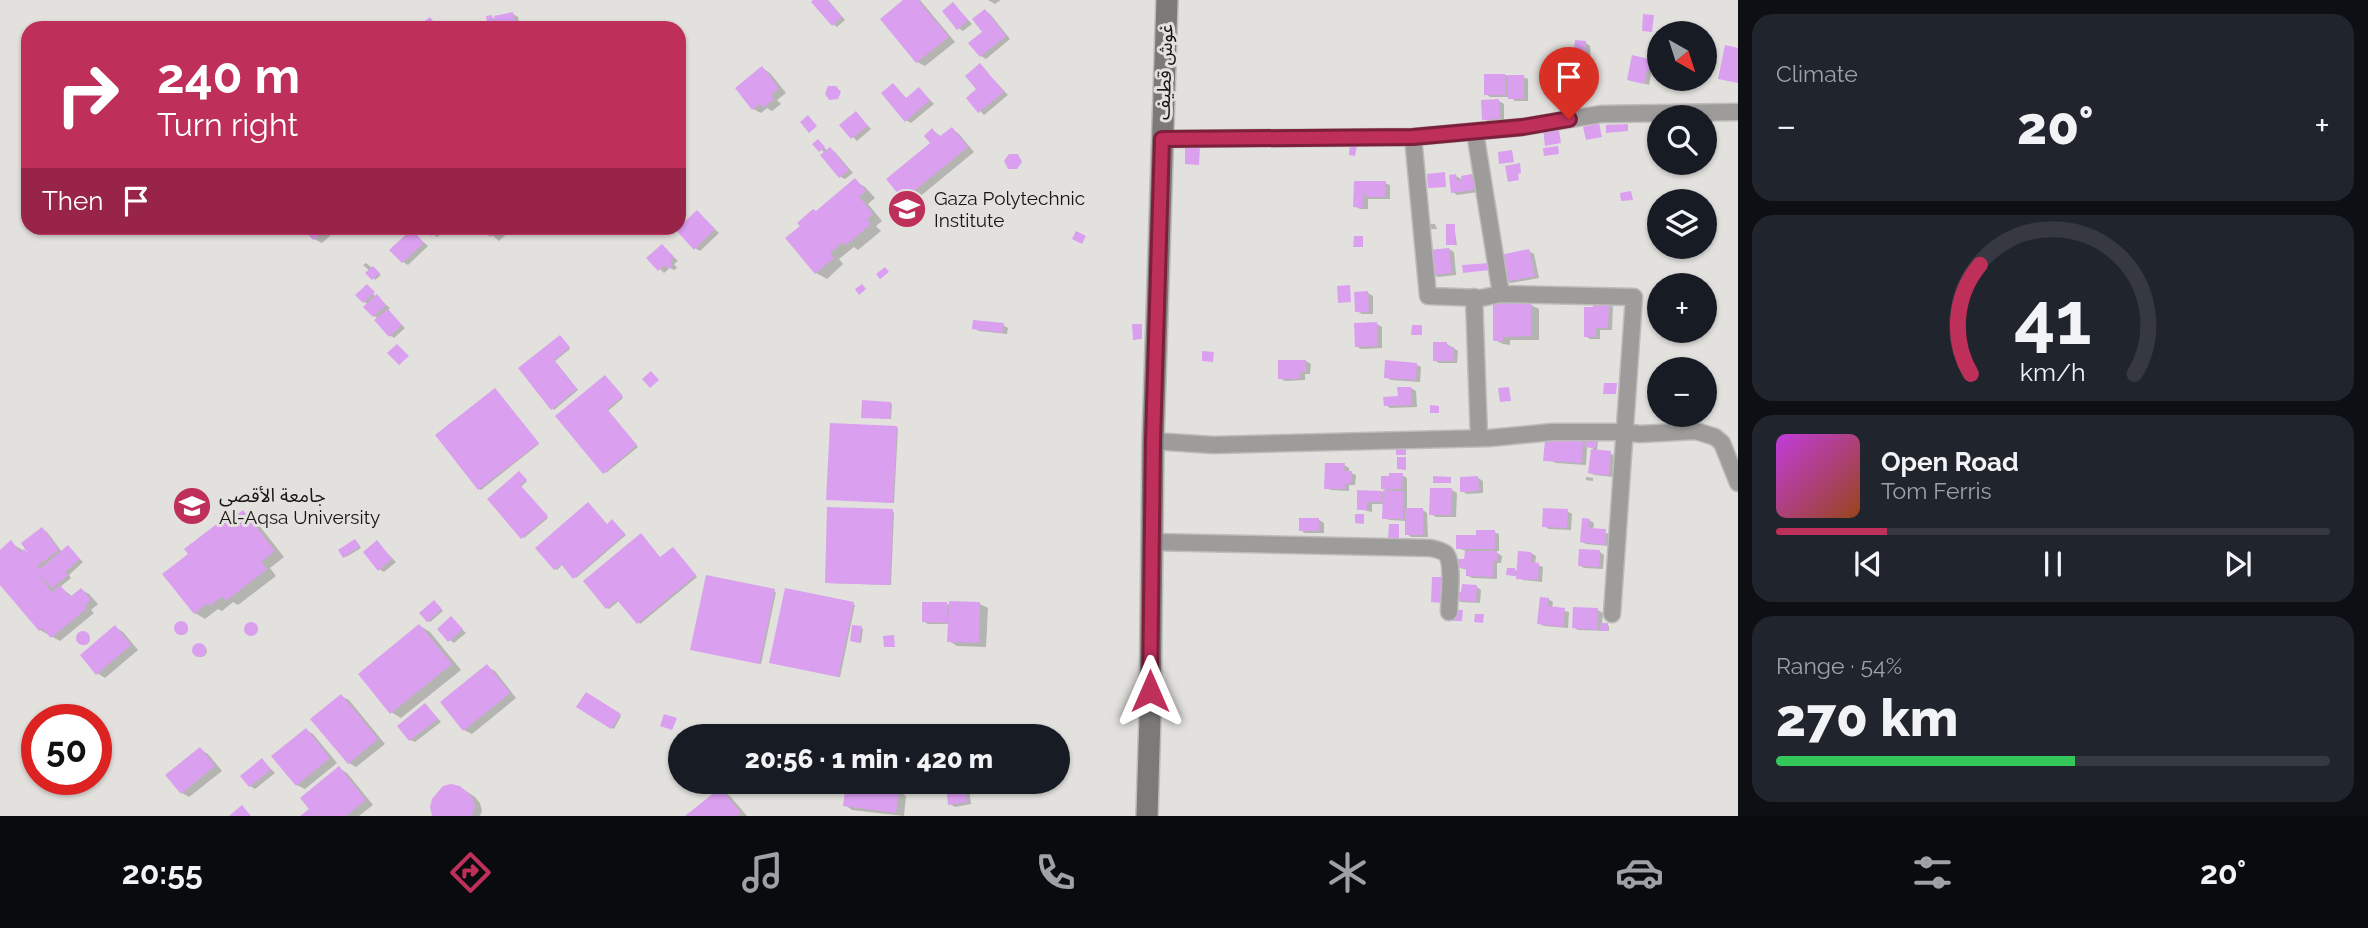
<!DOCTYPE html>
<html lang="en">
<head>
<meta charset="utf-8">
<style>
  body { margin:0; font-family:Raleway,"Noto Sans Arabic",sans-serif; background:#20242c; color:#f1f3f6; height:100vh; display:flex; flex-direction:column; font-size:26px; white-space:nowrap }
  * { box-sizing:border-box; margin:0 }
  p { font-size:23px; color:#9ea1a6 }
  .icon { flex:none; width:38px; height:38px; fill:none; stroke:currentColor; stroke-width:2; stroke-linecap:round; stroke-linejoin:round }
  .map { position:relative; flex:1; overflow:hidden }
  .side { display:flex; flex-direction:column; gap:14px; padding:14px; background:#0d0f14; width:630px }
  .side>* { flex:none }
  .guide { position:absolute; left:21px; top:21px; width:665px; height:214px; border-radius:21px; box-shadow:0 2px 5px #0004; background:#be2f59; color:#fff; overflow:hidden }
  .needle { width:46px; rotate:141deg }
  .controls { position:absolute; left:1647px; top:21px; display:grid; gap:14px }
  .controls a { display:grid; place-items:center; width:70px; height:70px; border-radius:50%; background:#171b24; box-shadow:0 2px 5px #0004; font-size:35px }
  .speed { position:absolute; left:21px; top:704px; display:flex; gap:14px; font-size:35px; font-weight:700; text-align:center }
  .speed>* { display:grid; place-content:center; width:91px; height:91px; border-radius:50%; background:#171b24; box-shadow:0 2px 5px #0004; line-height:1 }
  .speed .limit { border:10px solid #d22; background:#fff; color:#111 }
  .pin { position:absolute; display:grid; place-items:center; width:60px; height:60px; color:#fff; margin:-72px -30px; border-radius:50% 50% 50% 0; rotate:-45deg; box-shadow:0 0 7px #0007 }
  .pin .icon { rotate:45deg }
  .me { position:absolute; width:77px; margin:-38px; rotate:0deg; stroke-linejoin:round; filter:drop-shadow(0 0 5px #0008) }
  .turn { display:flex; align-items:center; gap:24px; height:147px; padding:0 21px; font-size:32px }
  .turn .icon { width:91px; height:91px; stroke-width:2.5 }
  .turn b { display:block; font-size:49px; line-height:60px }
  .then { display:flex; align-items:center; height:66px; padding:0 21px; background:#0003; gap:14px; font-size:26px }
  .big { font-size:52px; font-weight:800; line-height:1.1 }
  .side .card { flex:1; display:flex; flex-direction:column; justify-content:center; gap:10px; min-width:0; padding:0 24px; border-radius:21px; background:#20242c }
  .side .dial { align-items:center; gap:0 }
  .dial svg { height:182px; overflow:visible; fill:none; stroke:#363941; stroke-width:7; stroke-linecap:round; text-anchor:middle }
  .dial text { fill:#f1f3f6; stroke:none }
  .song { display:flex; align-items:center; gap:21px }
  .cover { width:84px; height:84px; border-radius:10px; background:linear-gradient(135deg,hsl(290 70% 55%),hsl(20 70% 35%)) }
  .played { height:7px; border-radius:4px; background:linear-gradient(90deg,#be2f59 20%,#363941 20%) }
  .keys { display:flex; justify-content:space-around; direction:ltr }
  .heat { display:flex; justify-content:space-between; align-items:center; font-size:38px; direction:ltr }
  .charge { height:10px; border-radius:5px; background:linear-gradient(90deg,#34c759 54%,#363941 0) }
  .trip { position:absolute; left:668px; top:724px; width:402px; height:70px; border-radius:35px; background:#171b24; box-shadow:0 2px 5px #0004; font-weight:800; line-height:70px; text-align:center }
  .tabs { display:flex; height:112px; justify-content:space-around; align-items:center; background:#090b0e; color:#9ea1a6 }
  .tabs .icon { width:49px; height:49px }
  .tabs .on { color:#be2f59 }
  .tabs b { font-size:32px; color:#f1f3f6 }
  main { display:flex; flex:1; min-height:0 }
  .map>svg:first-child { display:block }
  .shadow { fill:#0003 }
  .building { fill:#db9ff0 }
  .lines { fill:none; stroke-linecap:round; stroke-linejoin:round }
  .minor-casing { stroke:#bdbcba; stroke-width:19 }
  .secondary-casing { stroke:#bdbcba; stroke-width:24 }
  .minor { stroke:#9d9c9b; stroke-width:16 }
  .secondary { stroke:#7c7a79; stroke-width:21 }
  .route-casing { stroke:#7c1f3a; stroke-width:18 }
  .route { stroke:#be2f59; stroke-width:12 }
  .labels { text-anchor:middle; stroke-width:6; stroke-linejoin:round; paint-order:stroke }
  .street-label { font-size:19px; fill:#171615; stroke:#e2e1de }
  .poi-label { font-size:19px; fill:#171615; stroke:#e2e1de; text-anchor:start }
</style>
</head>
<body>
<main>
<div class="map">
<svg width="1738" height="816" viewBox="0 0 1738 816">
  <rect width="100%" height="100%" fill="#e2e1de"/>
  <path class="shadow" d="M815,0H828L845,20L837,27L833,24Z
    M905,0H920L955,42L925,66L917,62L882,19Z
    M988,0H1001L995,4Z
    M953,4L972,24L963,31L958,28Z
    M985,11L990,14L1010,39L986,59L981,56Z
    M513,14L518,17L520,28H490L491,17L497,20Z
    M1586,43L1590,46L1591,64L1584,67V77H1570L1569,68H1583L1575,63Z
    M1653,61L1657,64L1656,72L1652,71L1649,85L1629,79Z
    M980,65L1008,95L984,115L968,98L979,90Z
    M762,68L770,73L786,93L777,100L781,104L772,111L767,108L761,113L753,109Z
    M1505,75L1523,77L1528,79V101H1515L1510,97H1490L1486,94Z
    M893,85L907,99L919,89L934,104L911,123L906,120Z
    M1499,101L1504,104V121H1488L1484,119Z
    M856,113L871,129L857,141L842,125Z
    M952,129L959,134L974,152L912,203L905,198L932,143V130L942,137Z
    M820,142L827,151L830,149L835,152L853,173L845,179L841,177L825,153L815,144Z
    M1456,176L1463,180L1472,176L1477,179L1478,192L1457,195L1453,192Z
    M855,181L865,187L875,198L868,204L882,221L876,226L881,231L858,250L854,247L839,259L843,264L827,279L816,273L802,226Z
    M1356,183H1385L1390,185V199H1368V209H1360L1355,206Z
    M697,212L719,233L700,251L695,248Z
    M1429,224H1435L1437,229H1431Z
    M1454,225L1457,245H1450Z
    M304,228H339L322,243L314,239Z
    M401,228H407L409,230L405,233Z
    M426,228H448L437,237Z
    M484,228H513L499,241Z
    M412,232L428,246L408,265L403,262Z
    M663,246L678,261L674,264L677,268L674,270L670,268L664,273L649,258Z
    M1449,249L1454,252L1456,275L1438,277L1433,274Z
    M1529,251L1534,254L1539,278L1511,283L1506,281Z
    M366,263L381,275L375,280L370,271L363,265Z
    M369,287L374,295L390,308L387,311L405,328L394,338L390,335L379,319L374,316L368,304L364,302Z
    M1368,293L1373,296V314H1362L1357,311Z
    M1608,302L1613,305L1612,330H1600V339H1590L1585,336L1595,309Z
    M1531,305L1539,309V340H1510V345L1503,344L1495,340Z
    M1377,324L1382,327V348L1361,349L1356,346Z
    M1003,325L1008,328L1007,334L979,331L974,328Z
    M561,338L570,349L555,361L578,390L554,410L520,369Z
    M1447,344L1458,351L1457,363H1439L1434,360Z
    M1306,361L1311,364L1310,374H1305V380L1285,381L1280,378Z
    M1416,364L1421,367L1420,382L1391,380L1386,377Z
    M607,378L623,398L608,411L638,447L606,473L605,472Z
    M1411,388L1416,391L1417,407L1390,408L1386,405Z
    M497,391L539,444L481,490L479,489Z
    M890,403L892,404L891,419L863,417Z
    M896,427L898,428L894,503L828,499Z
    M1583,440L1587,442L1596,440L1598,441L1597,451L1615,455L1613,477L1595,475L1590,473L1593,448L1587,447L1586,465L1556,463L1550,460Z
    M1344,465L1349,468V472L1356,475L1355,485H1349V491L1331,490L1326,488Z
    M521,474L527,481L521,487L548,518L524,538L489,499Z
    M1402,475L1407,478V510H1423L1427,513L1428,537H1411L1407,534V521L1389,520L1384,518L1385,504H1372V512L1359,509V492H1389L1382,488Z
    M1586,477L1593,478V481L1586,480Z
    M1478,478L1483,481V493L1467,494L1462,491Z
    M1452,490L1457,493L1456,517H1436L1431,514Z
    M892,511L894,512L891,585L828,583Z
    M1567,511L1572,514L1571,530L1549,529L1544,526Z
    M243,513L254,519L284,557L270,568L276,576L238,605L233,602L222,611L218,609L205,619L195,613L190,554L226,519L231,522Z
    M1300,520H1319L1324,523V533H1305L1300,530Z
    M1589,520L1594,523L1593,530L1610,534L1609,546L1586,544L1582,542Z
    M614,522L626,535L576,578L563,564L557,570L555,569Z
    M42,529L47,532L62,552L68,547L83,562L69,575L71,578L60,587L73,597L82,590L89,594L98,604L91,610L94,613L60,641L40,630L0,582V552L11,543L32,556Z
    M1494,532L1499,534V551H1494L1502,556L1501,563H1497V579L1472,578L1467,575L1468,570L1456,567L1466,561V551L1458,548Z
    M357,542L361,548L346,557L344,556Z
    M377,543L396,562L384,572L379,569Z
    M675,550L697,577L640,624L620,600L609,609L607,608Z
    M1600,552L1604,555L1603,569L1584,568L1579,565Z
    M1531,553L1536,556L1535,564L1543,567L1542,582L1523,580L1518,576L1510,575L1515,570L1518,572Z
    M708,577L776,592L761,664L694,650Z
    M1477,587L1481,590L1480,603L1461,602L1456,599Z
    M787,590L855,605L840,677L773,663Z
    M1548,599L1553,602L1552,608L1569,612L1568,628L1544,626L1539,623Z
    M436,603L443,611L430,622L428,621Z
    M947,604L951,606L980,604L988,608L986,647L957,646L949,641L950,624H928L923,621Z
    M1598,610L1603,613L1602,624L1609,626V631L1578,630L1573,627Z
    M451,619L466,633L454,643L450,640Z
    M176 629a6 6 0 1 1 12 0a6 6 0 1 1-12 0Z
    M246 629a6 6 0 1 1 12 0a6 6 0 1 1-12 0Z
    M420,626L430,632L461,670L401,718L391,712Z
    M115,627L123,632L138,650L105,678L97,673Z
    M862,628L863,629L861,643L853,641Z
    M78 639a6 6 0 1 1 12 0a6 6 0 1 1-12 0Z
    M195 651a6 6 0 1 1 12 0a6 6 0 1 1-12 0Z
    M487,667L495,671L516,698L472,734L464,730Z
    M587,694L621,716L614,729L579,707Z
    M341,696L349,700L385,744L356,767L349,763Z
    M426,705L441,722L415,742L410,740Z
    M306,730L313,734L337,763L305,789L297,785L274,757Z
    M200,749L208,754L222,771L189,797L182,793Z
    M262,760L275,773L255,789L250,786Z
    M339,768L347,773L373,805L359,816H304Z
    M998,782H1025L1028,784L1027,794L1002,792L997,790Z
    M964,785L969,788L971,804L955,807L950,804Z
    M460,787L475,797L480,803L482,811L480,816H434Z
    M720,790L730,796L747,816H688Z
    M899,791L906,796L904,816L852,810L845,805Z"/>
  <path class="building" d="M813,0H827L842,17L832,26L811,2Z
    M903,0H918L949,37L916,63L880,19Z
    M953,2L968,20L957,30L942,11Z
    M985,9L1006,36L980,57L968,43L982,32L972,19Z
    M513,12L516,28H496L494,16Z
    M1643,14L1654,15L1652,32L1642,31Z
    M492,15L494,28H488L486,16Z
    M430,17L438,28H431L425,21Z
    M1575,40L1586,41V62H1584L1583,65L1573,64Z
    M1725,45L1738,48V83L1718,79Z
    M1632,55L1653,60L1651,70H1647L1644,84L1627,80Z
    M980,63L1004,92L978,113L966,98L976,89L965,76Z
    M762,66L779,88L771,95L774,99L763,108L760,104L752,110L735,88Z
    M1567,66L1583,67V77H1566Z
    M1484,74H1505L1506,95H1484Z
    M1508,75H1524V99H1508Z
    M1680,80L1688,83L1686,90L1678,87Z
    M893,83L906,98L919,87L930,100L905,122L881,93Z
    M828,86H836L841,92L838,99L829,100L825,94Z
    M1499,99L1500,119L1482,120L1481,100Z
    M856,111L868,126L851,139L839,125Z
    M808,115L817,126L809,133L800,122Z
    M1599,123L1602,137L1586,140L1583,127Z
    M1628,124V131L1606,133V125Z
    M952,127L968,147L903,200L886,179L930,143L924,136L932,128L939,137Z
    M1551,127L1552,131L1559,130L1561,143L1545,146L1543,128Z
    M818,139L825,147L819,152L812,144Z
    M1350,144L1357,145L1355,156L1349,155Z
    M1185,146L1200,147L1199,165L1185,164Z
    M1558,146L1559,154L1544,156L1543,148Z
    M830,147L849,170L839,178L820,155Z
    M1512,150L1514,162L1499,164L1498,152Z
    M1009,154H1018L1022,162L1017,169H1008L1004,161Z
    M1520,163L1521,173L1518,174L1519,180L1508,182L1505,166Z
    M1445,172L1446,187L1428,188L1427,174Z
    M1456,174L1457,181H1462L1461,176L1472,174L1474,190L1451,193L1449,175Z
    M855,178L866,191L859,197L873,214L867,219L871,224L846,245L843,242L830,253L834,258L815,274L785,238L800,226L797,223L813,209L816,211Z
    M1354,181H1386L1385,197H1365L1364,186L1363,208L1353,207Z
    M1631,191L1633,200L1621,201L1620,193Z
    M697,210L715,229L694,250L676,230Z
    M1446,224H1455V245H1446Z
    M302,228H327L313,240Z
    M423,228H441L431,236Z
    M481,228H501L490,237Z
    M412,229L424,243L402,263L389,250Z
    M1076,231L1086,236L1082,244L1072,239Z
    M1354,236H1363V247H1353Z
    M662,244L674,257L670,261L673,265L668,269L665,265L658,271L646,258Z
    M1449,248L1452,273L1431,275L1429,250Z
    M1529,249L1535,276L1504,282L1500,255Z
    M1490,263V270L1463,273L1462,265Z
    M373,266L380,273L372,280L365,273Z
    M885,267L889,272L880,279L876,274Z
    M367,284L375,292L363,303L355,295Z
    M862,284L866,289L859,295L855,289Z
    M1350,285L1351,302L1338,303L1337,286Z
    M1368,291L1369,312H1355L1354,292Z
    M377,294L386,305L373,317L363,307Z
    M1593,301H1609L1608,328H1596V337H1584V307H1593Z
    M1493,303H1531V336L1503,337V341H1493Z
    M388,309L402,325L389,337L374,320Z
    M973,320L1004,323L1002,333L972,329Z
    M1377,322L1378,346L1355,347L1354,323Z
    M1132,324H1142V339L1133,340Z
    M1412,325H1422V335H1411Z
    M560,335L570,347L554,360L577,389L551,410L518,368Z
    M1433,342H1447V347H1454L1453,361H1433Z
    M397,344L409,356L399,365L387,353Z
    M1202,351L1214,352L1213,362L1202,361Z
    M1278,360H1306V372H1300V379H1278Z
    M1385,360L1417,363L1416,380L1384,378Z
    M651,371L659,380L650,388L642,379Z
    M605,375L623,396L607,409L637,445L603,474L555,416Z
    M1604,383H1617L1616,394H1603Z
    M1397,387H1411L1412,405L1384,406L1383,397L1398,396Z
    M1509,387L1511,401L1500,402L1498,388Z
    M495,388L539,443L478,490L435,435Z
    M862,400L891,402L890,419L861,418Z
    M1430,405L1439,406V413H1430Z
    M830,423L897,426L893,503L826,500Z
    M1551,437L1583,438L1582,463L1543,461L1545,441H1551Z
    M1586,437L1597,438L1596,448L1585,447Z
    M1396,444H1406V455H1396Z
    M1591,449L1611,451L1609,476L1588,473Z
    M1397,457H1406V470L1397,469Z
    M1325,463H1345L1344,471H1352L1351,484L1345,483V489H1324Z
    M519,471L527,480L520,485L548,516L521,539L487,499Z
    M1389,473H1403L1402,489H1381V476H1389Z
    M1433,476L1451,477V483H1433Z
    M1478,476L1479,491L1460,492V477Z
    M1430,488H1452L1451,515H1429Z
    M1357,490L1382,491V502H1367V510H1357Z
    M1383,490L1404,491L1403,519H1382Z
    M588,502L607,524L612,519L625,534L573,579L561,564L554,570L535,548Z
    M827,507L893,509L890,585L825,583Z
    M1405,508H1423V535H1405Z
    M1543,508L1568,509L1567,528L1542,527Z
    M243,510L275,551L261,562L267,569L226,601L223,596L210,606L208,603L194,614L162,574L188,554L184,549L226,517L229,521Z
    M1355,514H1364V524L1355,523Z
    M1299,518H1319V531H1299Z
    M1582,518L1590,519L1589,528L1606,529L1605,545L1580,542Z
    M1389,524H1399V539H1388Z
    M42,527L59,550L37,566L40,569L68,545L80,559L65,572L68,575L52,588L36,572L52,592L60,585L70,597L81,588L91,600L85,605L87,608L51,638L42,628L39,631L0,585V550L11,540L20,552L24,549L29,555L21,543Z
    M1476,530H1495V549H1456V535H1476Z
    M641,533L660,557L673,547L696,575L637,624L617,600L606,609L583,581Z
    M355,539L360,546L343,558L338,550Z
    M377,540L392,559L378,571L363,552Z
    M1579,549L1600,550L1599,567L1578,566Z
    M1465,551H1497V561H1493V577L1466,576V568H1454L1455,559H1464Z
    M1518,551L1531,552V562L1539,563L1538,580L1516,579Z
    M1507,568H1515V576L1506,575Z
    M706,575L775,589L759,664L690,650Z
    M1432,577H1443L1442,603L1431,602Z
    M1462,584L1477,585L1476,602L1454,600V591L1461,592Z
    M785,588L854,602L838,677L769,663Z
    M1540,597L1549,598L1548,606L1565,608L1563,627L1537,624Z
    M434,600L442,609L427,622L419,613Z
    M949,601L980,602L979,643L947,642Z
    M922,602H947V623L922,622Z
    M1573,607L1598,608L1597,630L1572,628Z
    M1453,610H1463L1462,621H1452Z
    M1475,614H1484L1483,623L1474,622Z
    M451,616L463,629L448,642L437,629Z
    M174 628a7 7 0 1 1 14 0a7 7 0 1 1-14 0Z
    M244 629a7 7 0 1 1 14 0a7 7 0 1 1-14 0Z
    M1601,623H1608V631H1600Z
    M419,624L452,664L390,714L358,674Z
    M115,625L131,645L96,675L80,655Z
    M852,625L862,626L859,643L850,641Z
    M76 638a7 7 0 1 1 14 0a7 7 0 1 1-14 0Z
    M894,635L895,647H884L883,636Z
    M192 650a7 7 0 1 1 14 0a7 7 0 1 1-14 0Z
    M487,664L510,693L463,731L440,702Z
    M586,692L621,714L611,729L576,707Z
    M341,694L378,739L348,764L310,719Z
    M425,703L438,719L409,741L397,726Z
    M664,714L677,718L672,730L660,726Z
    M306,728L330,758L296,786L271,756Z
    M200,747L215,766L181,794L165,775Z
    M262,758L271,770L249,787L240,776Z
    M339,766L366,800L346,816H300L309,809L300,798Z
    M996,782H1024L1023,793L995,791Z
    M846,783L899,789L896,813L843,806Z
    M964,783L967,802L948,805L946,785Z
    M451,784L460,786L472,797L475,806L472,816H432L430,807L432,799L443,786Z
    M720,788L741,813L737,816H685Z
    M242,805L251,816H229Z"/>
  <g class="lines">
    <g class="minor-casing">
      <path id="minor" d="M1475,132L1501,294
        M1413,137L1428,296L1481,298L1501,294L1634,297L1612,614
        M1162,139L1413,137L1523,127L1601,114L1738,112
        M1474,297L1479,437
        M1153,441L1213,445L1490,438L1552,432H1625L1640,434L1696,431L1715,437L1722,443L1738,483
        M1151,542L1430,548C1435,549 1442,550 1446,554C1454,563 1449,599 1449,612"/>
    </g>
    <g class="secondary-casing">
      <path id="secondary" d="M1147,816L1150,716L1153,441L1167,0"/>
    </g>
    <use href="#minor" class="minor"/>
    <use href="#secondary" class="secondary"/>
  </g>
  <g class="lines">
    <g class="route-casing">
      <path id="route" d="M1150,691L1153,441L1162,139L1413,137L1523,127L1569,119"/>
    </g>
    <use href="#route" class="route"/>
  </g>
  <defs>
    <g id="university-disc" transform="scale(2.0125)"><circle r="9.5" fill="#be2f59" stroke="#e2e1de"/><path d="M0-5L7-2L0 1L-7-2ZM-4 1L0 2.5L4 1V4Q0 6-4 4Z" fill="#fff"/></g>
  </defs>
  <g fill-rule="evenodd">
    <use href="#university-disc" x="907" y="209"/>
    <use href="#university-disc" x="192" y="506"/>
  </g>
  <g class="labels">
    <g class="street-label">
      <text transform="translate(1164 72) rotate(-88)" y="7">غوش قطيف</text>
    </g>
    <g class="poi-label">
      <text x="934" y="205">Gaza Polytechnic<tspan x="934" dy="22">Institute</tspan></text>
      <text x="219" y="502">جامعة الأقصى<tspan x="219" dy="22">Al-Aqsa University</tspan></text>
    </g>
  </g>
</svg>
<div class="controls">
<a><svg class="needle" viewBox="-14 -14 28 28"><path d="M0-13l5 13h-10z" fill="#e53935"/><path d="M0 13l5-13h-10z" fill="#9ea1a6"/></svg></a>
<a><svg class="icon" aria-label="search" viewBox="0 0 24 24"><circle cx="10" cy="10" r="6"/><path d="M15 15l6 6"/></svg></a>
<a><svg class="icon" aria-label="layers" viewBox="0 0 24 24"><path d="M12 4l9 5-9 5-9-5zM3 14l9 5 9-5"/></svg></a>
<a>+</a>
<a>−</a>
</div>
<div class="speed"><div class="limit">50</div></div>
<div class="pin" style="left:1569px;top:119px;background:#d93025"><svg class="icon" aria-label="arrive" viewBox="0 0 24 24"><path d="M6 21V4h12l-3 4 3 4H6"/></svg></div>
<svg class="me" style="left:1150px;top:691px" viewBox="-20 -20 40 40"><path d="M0-17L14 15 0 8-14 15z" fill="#be2f59" stroke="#fff" stroke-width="4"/></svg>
<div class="trip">20:56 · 1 min · 420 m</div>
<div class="guide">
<div class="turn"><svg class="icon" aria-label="right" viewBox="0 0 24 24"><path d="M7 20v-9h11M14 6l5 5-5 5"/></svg><div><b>240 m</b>Turn right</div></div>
<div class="then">Then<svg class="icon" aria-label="arrive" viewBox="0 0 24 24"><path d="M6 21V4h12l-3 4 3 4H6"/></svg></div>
</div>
</div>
<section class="side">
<div class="card"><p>Climate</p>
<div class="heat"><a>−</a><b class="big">20°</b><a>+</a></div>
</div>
<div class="card dial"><svg viewBox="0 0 100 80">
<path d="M14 69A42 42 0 1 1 86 69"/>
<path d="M14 69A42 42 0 0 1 18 21" stroke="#be2f59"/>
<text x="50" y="56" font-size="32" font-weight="700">41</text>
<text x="50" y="72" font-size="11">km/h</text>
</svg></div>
<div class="card">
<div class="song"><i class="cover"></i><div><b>Open Road</b><p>Tom Ferris</p></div></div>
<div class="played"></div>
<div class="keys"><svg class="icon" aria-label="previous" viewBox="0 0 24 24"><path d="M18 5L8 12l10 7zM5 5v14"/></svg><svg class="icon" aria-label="pause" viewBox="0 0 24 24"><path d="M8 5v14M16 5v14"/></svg><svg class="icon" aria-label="next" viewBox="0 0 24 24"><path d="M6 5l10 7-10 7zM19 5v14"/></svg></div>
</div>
<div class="card"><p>Range · 54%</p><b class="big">270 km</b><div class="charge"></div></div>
</section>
</main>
<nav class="tabs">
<b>20:55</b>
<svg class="icon on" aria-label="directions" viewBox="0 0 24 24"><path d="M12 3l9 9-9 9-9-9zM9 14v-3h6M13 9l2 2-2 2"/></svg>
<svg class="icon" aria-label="music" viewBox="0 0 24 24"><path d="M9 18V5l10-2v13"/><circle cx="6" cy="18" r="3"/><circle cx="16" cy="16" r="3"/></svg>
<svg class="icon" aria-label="phone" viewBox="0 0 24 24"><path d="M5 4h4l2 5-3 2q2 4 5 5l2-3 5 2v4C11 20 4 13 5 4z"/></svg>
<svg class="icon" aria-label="climate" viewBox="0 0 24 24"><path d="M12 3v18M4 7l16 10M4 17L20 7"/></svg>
<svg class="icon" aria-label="car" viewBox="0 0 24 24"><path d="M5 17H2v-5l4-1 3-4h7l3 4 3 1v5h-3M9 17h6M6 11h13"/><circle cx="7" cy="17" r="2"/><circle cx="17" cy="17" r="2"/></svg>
<svg class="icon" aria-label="filters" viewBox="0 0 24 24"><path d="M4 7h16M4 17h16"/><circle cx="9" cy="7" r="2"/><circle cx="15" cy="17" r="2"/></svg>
<b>20°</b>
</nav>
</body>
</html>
